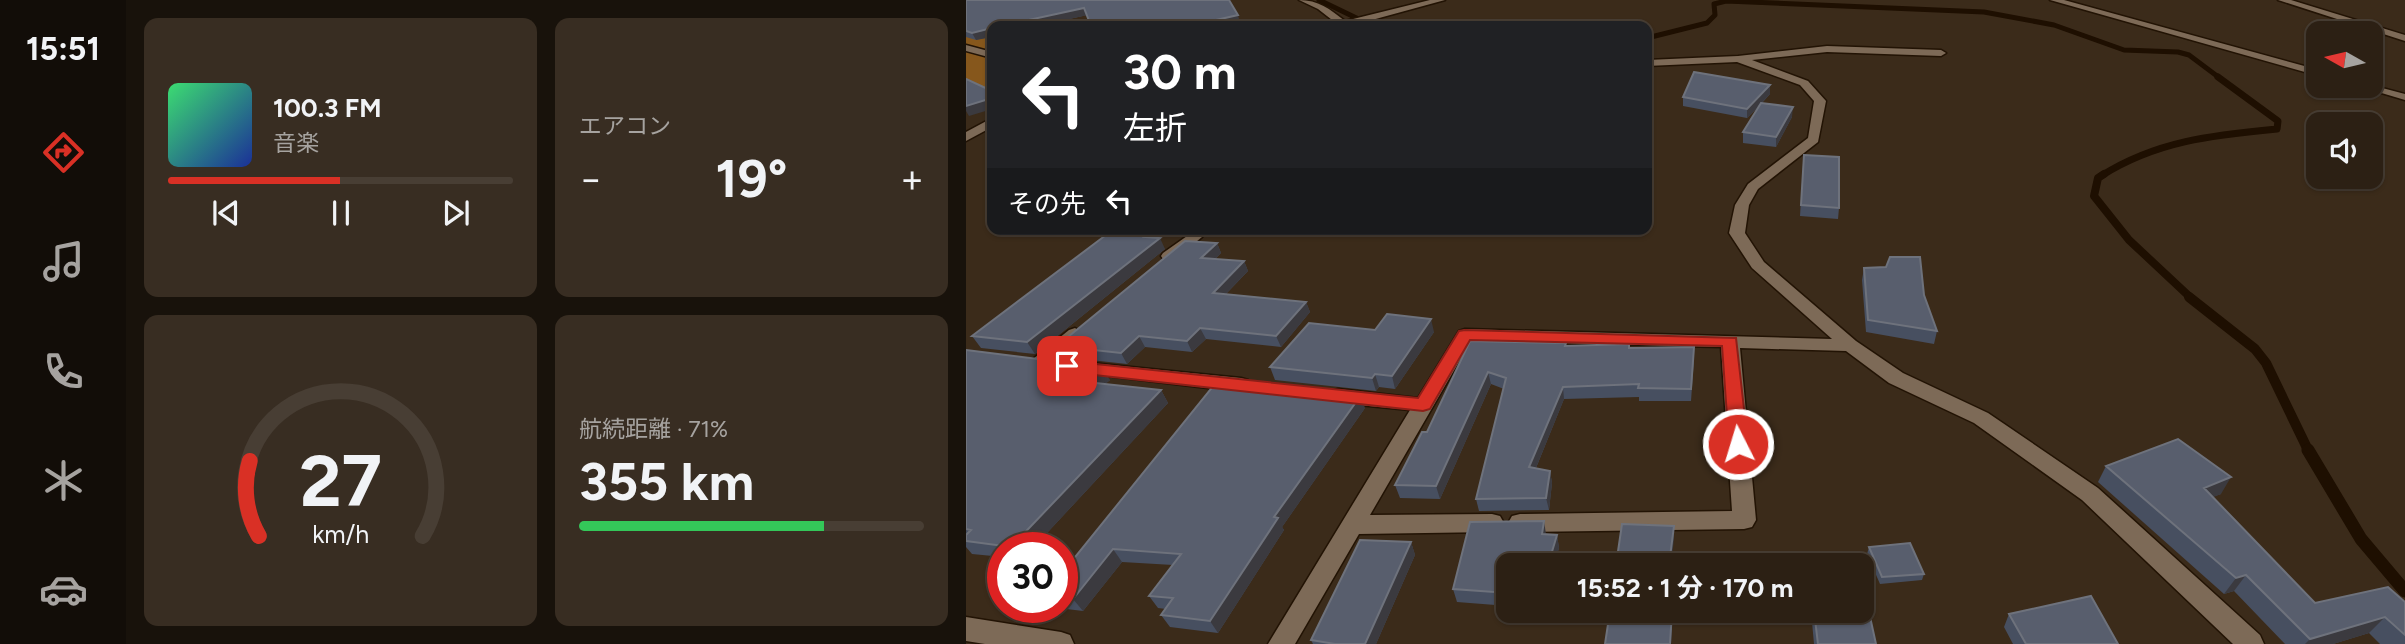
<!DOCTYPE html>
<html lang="ja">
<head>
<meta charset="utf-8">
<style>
  body { margin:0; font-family:Figtree,"Noto Sans JP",sans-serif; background:#382d22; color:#f1f3f6; height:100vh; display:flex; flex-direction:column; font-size:26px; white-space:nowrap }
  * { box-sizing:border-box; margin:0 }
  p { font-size:23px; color:#a6a3a0 }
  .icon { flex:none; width:38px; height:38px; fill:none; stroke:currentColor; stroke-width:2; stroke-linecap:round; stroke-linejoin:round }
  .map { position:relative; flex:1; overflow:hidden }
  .sheet { display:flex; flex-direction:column; gap:18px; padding:18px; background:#18120b; width:840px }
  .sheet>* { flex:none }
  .top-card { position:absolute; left:21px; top:21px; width:665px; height:214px; border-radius:14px; box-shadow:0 2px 5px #0004,0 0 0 2px #483e34; background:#202124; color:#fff; overflow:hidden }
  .needle { width:46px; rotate:278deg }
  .buttons { position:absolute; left:1340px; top:21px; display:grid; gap:14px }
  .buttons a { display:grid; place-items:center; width:77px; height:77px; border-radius:14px; background:#2c2014; box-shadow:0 2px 5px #0004,0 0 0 2px #483e34; font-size:35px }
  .speed { position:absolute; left:21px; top:532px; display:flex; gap:14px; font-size:35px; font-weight:700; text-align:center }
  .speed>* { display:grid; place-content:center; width:91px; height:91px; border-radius:50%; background:#2c2014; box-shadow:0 2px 5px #0004,0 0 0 2px #483e34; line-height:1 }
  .speed .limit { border:10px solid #d22; background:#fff; color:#111 }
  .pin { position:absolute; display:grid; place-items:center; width:60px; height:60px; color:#fff; margin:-30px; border-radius:14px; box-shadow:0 4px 10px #0006 }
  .me { position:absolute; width:77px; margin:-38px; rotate:355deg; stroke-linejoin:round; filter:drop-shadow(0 0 5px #0008) }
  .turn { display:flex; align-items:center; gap:24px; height:147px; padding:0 21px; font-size:32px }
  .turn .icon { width:91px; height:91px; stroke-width:2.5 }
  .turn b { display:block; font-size:49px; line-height:60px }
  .then { display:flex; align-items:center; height:66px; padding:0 21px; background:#0003; gap:14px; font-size:26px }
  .big { font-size:52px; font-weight:700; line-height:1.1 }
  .sheet .tile { flex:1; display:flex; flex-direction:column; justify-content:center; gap:10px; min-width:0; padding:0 24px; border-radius:14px; background:#382d22 }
  .sheet .dial { align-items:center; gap:0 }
  .dial svg { height:182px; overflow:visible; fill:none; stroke:#483e34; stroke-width:7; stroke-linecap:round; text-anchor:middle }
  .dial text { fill:#f1f3f6; stroke:none }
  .song { display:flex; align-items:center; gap:21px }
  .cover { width:84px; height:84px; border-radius:10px; background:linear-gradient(135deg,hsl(140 70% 55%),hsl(230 70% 35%)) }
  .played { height:7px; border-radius:4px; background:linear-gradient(90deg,#d93025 50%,#483e34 50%) }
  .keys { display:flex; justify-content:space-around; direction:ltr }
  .heat { display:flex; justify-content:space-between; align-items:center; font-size:38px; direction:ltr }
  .charge { height:10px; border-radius:5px; background:linear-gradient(90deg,#34c759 71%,#483e34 0) }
  .sheet .tiles { flex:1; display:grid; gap:18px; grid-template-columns:repeat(2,1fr) }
  .trip { position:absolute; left:530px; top:553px; width:378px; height:70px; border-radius:14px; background:#2c2014; box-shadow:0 2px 5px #0004,0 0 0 2px #483e34; font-weight:700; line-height:70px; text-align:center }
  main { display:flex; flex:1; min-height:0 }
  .menu { display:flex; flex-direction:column; width:126px; justify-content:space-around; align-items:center; background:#120d08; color:#a6a3a0 }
  .menu .icon { width:49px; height:49px }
  .menu .on { color:#d93025 }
  .menu b { font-size:32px; color:#f1f3f6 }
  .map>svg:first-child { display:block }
  .forest { fill:#86571c }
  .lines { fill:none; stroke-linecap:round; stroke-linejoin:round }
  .stream-far4 { stroke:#1e0f01; stroke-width:5 }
  .stream-far3 { stroke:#1e0f01; stroke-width:7 }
  .stream-far2 { stroke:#1e0f01; stroke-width:8 }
  .stream-far1 { stroke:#1e0f01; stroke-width:10 }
  .stream { stroke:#1e0f01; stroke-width:13 }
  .minor-casing { stroke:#221304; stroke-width:3 }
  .minor { fill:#7d6a57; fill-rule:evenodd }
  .wall { fill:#474f60 }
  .shaded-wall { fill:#3b3a3f }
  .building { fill:#585e6d; stroke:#6e727c; stroke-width:2 }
  .route { fill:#d93025; stroke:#8d1f18; stroke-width:2 }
</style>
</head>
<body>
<main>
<nav class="menu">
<b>15:51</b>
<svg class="icon on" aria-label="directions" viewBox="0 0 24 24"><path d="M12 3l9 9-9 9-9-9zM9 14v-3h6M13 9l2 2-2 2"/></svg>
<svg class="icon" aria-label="music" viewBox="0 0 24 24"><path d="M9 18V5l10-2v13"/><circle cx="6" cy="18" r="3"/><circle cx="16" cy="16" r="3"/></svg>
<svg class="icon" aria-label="phone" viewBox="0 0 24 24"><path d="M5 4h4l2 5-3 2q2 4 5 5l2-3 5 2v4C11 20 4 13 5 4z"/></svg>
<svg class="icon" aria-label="climate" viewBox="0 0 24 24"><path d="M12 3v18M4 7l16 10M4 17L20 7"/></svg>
<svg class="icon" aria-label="car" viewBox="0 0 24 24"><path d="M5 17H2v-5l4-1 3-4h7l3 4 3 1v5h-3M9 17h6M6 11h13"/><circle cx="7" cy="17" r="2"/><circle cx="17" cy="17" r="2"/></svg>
</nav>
<section class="sheet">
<div class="tiles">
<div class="tile">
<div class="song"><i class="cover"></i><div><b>100.3 FM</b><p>音楽</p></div></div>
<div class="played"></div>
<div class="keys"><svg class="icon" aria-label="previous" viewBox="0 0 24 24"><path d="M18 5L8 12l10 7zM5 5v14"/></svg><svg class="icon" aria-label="pause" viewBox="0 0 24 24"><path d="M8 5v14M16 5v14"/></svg><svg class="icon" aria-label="next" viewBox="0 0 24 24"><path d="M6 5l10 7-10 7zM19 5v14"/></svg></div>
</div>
<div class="tile"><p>エアコン</p>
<div class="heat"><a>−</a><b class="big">19°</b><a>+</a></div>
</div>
<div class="tile dial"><svg viewBox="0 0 100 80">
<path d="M14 69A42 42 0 1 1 86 69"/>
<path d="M14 69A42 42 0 0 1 10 36" stroke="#d93025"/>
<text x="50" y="56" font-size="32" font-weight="700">27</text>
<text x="50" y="72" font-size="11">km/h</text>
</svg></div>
<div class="tile"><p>航続距離 · 71%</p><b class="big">355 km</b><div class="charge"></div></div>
</div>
</section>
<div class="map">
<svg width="1439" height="644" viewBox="0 0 1439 644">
  <rect width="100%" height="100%" fill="#3b2b1a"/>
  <path class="forest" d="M26,28V109L0,105V34Z"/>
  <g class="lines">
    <path class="stream-far4" d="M353,0L405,25L464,22L490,26
      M681,38L741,23L749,15L748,4L760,1L1018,12L1088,25L1158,50L1212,52L1223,55L1255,79"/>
    <path class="stream-far3" d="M1135,176C1190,141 1247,135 1311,129L1312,121L1252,77"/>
    <path class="stream-far2" d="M1138,174L1132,178L1128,196L1163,240L1225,298"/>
    <path class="stream-far1" d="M1223,297L1289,349L1300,363L1343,452"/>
    <path class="stream" d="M1342,450L1395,539L1439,591"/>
    <g class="minor-casing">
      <path id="minor" d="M333,0C352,0 364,9 379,21L464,0H479L384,26H364L370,23L352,9Z
        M1084,0H1098L1353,70V76Z
        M1312,0H1325L1439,35V41Z
        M0,45L26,52V58L0,51Z
        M861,46L975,50L980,53L975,56L861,52L786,60L842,81L860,101L852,142L792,189L783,205L779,233L798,262L890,341L937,373L1022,413L1132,488L1294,635L1298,644H1267L1116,500L1008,423L923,383L880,351L774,348L790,520L786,527L778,529L554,532L546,530L542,523L546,516L554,514L766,511L755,347L505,341L404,515L526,514L534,516L538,523L534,530L526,532L393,534L329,644H302L444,410L372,403L365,401L362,396L365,391L372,389L452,398L493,331L499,329L866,339L786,268L763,233L769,205L782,184L842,138L848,101L834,85L771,62L681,66V60L772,56Z
        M1405,85L1439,94V100L1392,86Z
        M26,118V127L0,141V132Z
        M231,229L239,234L236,237L209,259H197L195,256L197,253Z
        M109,328L118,334L115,338L81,367H67L65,363L67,359L103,330Z
        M115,362L275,378L282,380L285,385L282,390L275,392L108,372L106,368L108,364Z
        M0,617L95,632L104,635L108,644H19L0,641Z"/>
    </g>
    <use href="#minor" class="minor"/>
  </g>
  <path class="wall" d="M0,0L274,23L258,26H125L121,15L10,40L0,37Z
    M804,94L796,103L826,117L810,147L777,143V132L795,104L781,118L717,106V97Z
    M837,165L873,208L872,219L834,216Z
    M181,237L199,249L69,354L15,348L6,336Z
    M251,243L255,253L249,259L278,261L282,271L260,294L340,302L344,312L315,347L240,339L226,352L179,347L161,364L97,357L91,346Z
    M898,268L958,295L971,331L968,344L900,332L896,280Z
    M409,330L468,332L429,389L413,387L410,391L309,380L304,367Z
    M504,341L600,346L663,344L664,348L728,359L725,401H673V397L598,399L570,468L584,471L586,483L583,510L513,511L510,499L538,389L525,384L474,499L434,498L429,485L461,432Z
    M0,350L144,380L139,384L195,390L202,403L67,548H37V557L6,554L0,547Z
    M399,408L316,527L318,530L252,633L204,627L195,615L200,609L192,608L183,596L207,565L156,562L117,611L84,607H96V560L106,561Z
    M1140,466L1255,494L1246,497L1349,603L1439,602V644H1414L1403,633L1367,644H1319L1268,591L1258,594L1132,482Z
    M580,534L591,535L593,548L588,565H542V606L491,602L487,589Z
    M445,542L449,555L410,644H347L345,640Z
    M903,547L958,574L956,580L914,584L901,554Z
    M845,611H896L910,644H848Z
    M1043,614L1152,644H1047L1038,627Z"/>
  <path class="shaded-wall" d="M118,8L122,15L71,26H35Z
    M272,15L274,23L258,26H229L228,25Z
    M26,28V37L10,40L6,33Z
    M804,85V94L781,118V109Z
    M26,98V109L3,116L0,111V106Z
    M827,107L826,117L810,147V137Z
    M180,235L185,245L194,238L199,249L69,354L61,342Z
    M251,243L255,253L239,268L235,258Z
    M278,261L282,271L251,303L247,293Z
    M340,302L344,312L315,347L310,336Z
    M465,319L468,332L429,389L426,376Z
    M234,328L240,339L226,352L221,341Z
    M173,336L179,347L161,364L155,353Z
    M136,367L144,380L127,395L120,382Z
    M522,372L525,384L474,499L470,486Z
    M409,374L413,387L410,391L406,378Z
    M597,387L598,399L565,480L563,467Z
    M195,390L202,403L67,548H46L45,547Z
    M395,395L399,408L316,527L318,530L252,633L244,621L308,517Z
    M584,471L586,483L583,510L580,498Z
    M1265,477L1255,494L1228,505L1238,488Z
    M578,521L580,534H576Z
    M708,526V539L705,565H703Z
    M591,535L593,548L588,565H582Z
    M445,542L449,555L410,644H399Z
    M147,549L156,562L117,611L107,599Z
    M1280,575L1268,591L1258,594L1270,578Z
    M706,611H707L705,644H704Z
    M1419,617L1403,633L1367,644H1339L1344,639Z"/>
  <path class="building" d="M0,0H263L272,15L228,25L242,26H125L118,8L35,26H26V28L6,33L0,31Z
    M728,72L804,85L781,109L717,97Z
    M0,79L26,91V98L0,106Z
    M795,103L827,107L810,137L777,132Z
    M838,155L873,157V208L835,205Z
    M144,232L180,235L178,237L194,238L61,342L6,336Z
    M219,241L251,243L235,258L278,261L247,293L340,302L310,336L234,328L221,341L173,336L155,353L91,346Z
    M924,257H954L958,295L971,331L902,320L898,268L920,267Z
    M421,314L465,319L426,376L409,374L406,378L304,367L343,323L409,330Z
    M504,341L600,343L599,346L663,344V348L728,347L725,389L672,388L673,384L597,387L563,467L584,471L580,498L510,499L540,378L522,372L470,486L429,485L456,432H461Z
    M0,350L136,367L120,382L195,390L45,547L0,541V535L5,530L0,529Z
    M252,380L288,387L290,384L395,395L308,517L312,518L244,621L195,615L207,598L183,596L215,554L147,549L107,599L96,598V560L106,561Z
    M1212,439L1265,477L1238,488L1349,603L1422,587L1439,602V635L1419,617L1344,639L1280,575L1270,578L1140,466Z
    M578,521L576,534L591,535L582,565H542V593L487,589L504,522Z
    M656,524L708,526L703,565H650Z
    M394,540L445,542L399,644H369L345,640Z
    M944,543L958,574L916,577L903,547Z
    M896,594H899L910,644H852L848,611H896Z
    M1125,596L1152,644H1060L1043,614Z
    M644,611H706L704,644H639Z"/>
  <path class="route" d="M499,330L770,338L782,444L779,449H766L763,444L756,346L504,340L464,409L457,411L101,372L92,366L101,361L452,398L493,331Z"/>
</svg>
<div class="buttons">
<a><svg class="needle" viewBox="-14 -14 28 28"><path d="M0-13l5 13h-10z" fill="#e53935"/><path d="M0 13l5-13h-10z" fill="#a6a3a0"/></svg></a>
<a><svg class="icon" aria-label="sound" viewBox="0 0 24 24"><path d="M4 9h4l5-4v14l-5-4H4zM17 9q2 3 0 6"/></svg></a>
</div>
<div class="speed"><div class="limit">30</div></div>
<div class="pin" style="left:101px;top:366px;background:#d93025"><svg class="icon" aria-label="arrive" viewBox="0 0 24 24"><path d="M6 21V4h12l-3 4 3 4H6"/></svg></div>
<svg class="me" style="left:772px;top:444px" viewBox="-20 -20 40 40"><circle r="17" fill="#d93025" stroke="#fff" stroke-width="3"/><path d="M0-11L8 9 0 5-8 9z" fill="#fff"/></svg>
<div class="trip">15:52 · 1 分 · 170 m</div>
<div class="top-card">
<div class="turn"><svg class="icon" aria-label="left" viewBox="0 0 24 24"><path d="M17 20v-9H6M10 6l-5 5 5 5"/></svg><div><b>30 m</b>左折</div></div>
<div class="then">その先<svg class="icon" aria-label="left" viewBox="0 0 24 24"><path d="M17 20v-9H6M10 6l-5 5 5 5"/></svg></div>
</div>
</div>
</main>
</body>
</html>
